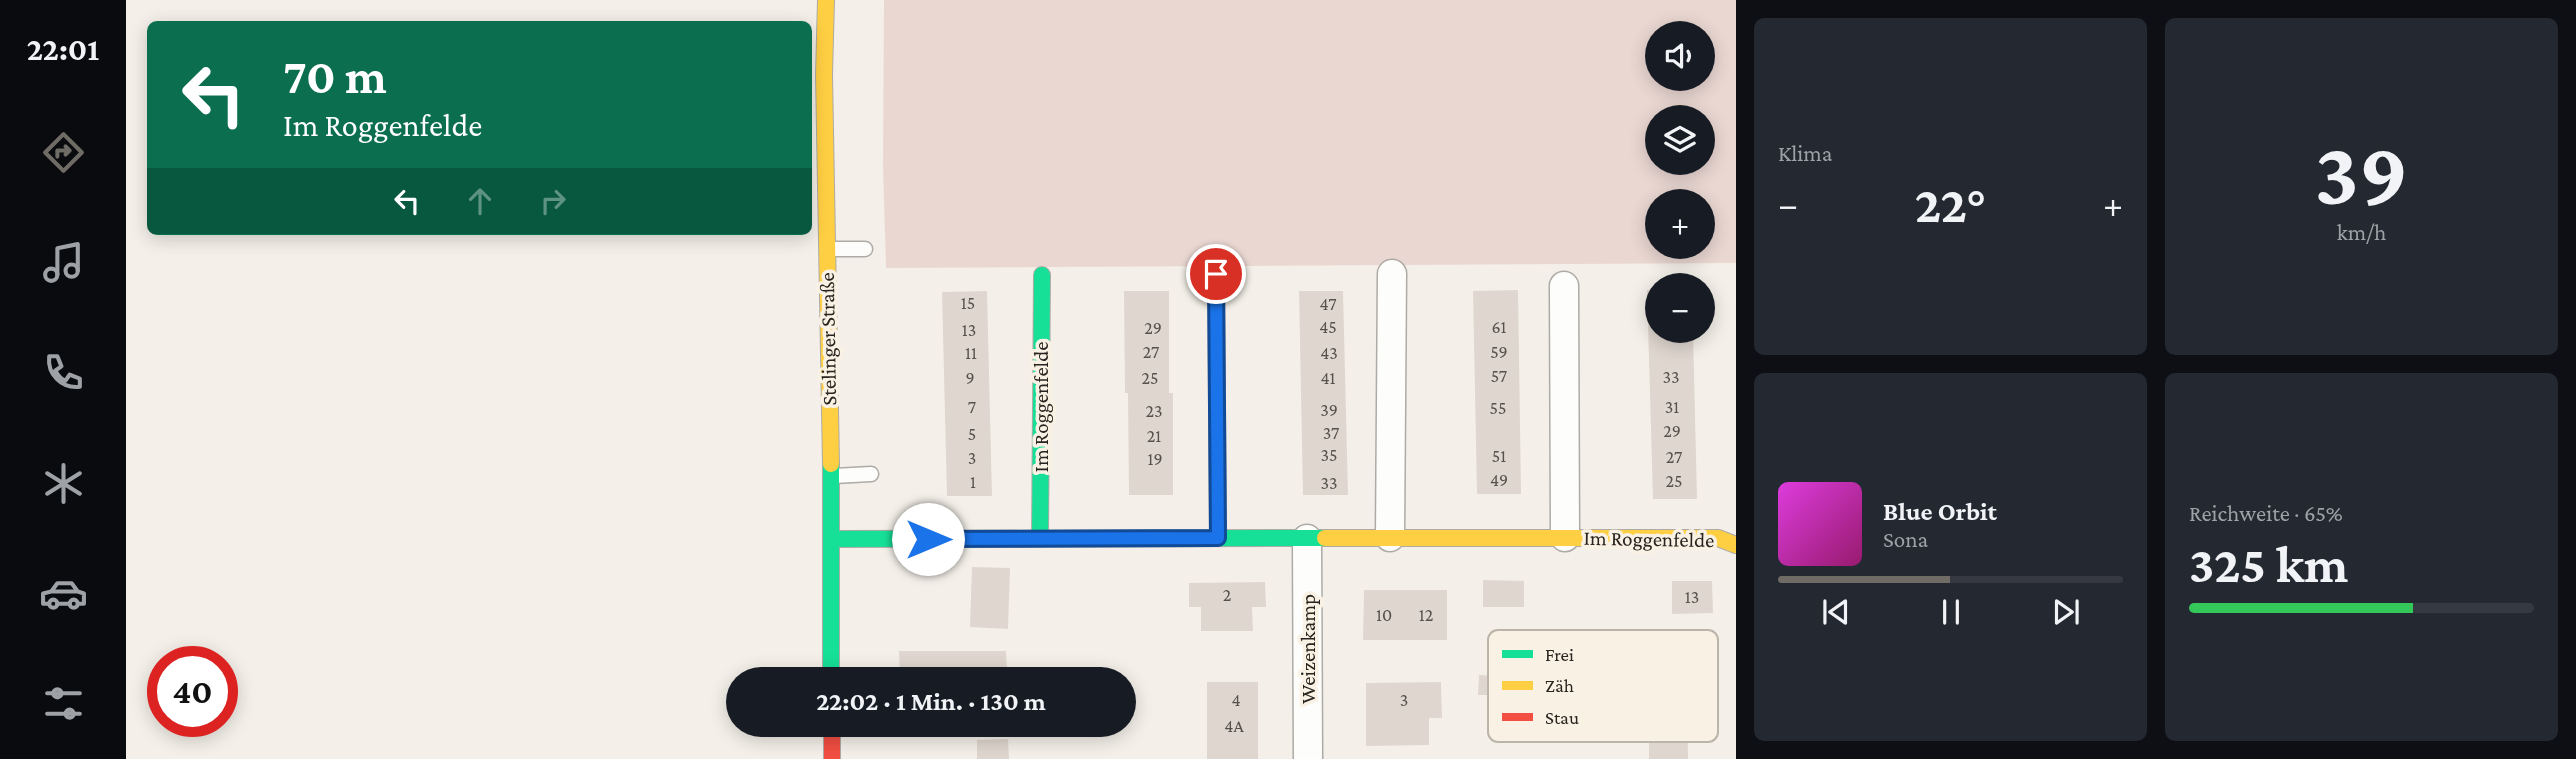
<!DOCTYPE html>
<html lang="de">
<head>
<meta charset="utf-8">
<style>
  body { margin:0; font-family:"Crimson Pro",serif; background:#242831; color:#f1f3f6; height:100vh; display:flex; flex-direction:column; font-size:26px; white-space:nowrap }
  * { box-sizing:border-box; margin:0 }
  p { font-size:23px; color:#9ea1a6 }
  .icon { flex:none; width:38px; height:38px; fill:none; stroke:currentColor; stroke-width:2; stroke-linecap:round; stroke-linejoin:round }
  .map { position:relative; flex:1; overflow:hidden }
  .side { display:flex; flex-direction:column; gap:18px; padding:18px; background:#0d0f14; width:840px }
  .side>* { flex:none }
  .hud { position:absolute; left:21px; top:21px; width:665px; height:214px; border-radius:10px; box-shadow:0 4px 18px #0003; background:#0b6e4f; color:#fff; overflow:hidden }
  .fabs { position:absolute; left:1519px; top:21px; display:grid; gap:14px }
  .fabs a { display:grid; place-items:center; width:70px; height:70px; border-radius:50%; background:#171b24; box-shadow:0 4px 18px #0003; font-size:35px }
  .speed { position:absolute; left:21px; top:646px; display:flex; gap:14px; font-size:35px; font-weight:700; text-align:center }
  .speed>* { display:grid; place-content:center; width:91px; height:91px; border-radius:50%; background:#171b24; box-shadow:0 4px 18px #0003; line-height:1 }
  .speed .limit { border:10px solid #d22; background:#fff; color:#111 }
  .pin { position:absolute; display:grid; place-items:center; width:60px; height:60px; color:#fff; margin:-30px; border:4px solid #fff; border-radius:50%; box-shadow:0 2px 7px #0007 }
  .me { position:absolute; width:77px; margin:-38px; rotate:90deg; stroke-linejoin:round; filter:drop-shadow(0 0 5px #0008) }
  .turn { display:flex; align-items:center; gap:24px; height:147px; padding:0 21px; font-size:32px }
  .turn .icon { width:91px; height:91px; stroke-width:2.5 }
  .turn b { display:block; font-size:49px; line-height:60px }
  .lanes { display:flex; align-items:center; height:66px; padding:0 21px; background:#0003; justify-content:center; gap:35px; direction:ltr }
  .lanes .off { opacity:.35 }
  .big { font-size:52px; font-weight:700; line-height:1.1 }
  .side .tile { flex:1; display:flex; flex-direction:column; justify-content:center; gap:10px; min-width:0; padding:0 24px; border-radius:10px; background:#242831 }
  .side .dial { align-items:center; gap:0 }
  .dial b { font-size:91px; line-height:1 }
  .song { display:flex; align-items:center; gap:21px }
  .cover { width:84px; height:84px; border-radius:10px; background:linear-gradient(135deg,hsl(300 70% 55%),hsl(320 70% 35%)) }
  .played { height:7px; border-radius:4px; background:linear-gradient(90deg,#6f6c66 50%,#363941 50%) }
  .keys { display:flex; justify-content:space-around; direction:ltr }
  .heat { display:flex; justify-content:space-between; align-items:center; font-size:38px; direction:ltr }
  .charge { height:10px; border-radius:5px; background:linear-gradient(90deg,#34c759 65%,#363941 0) }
  .side .tiles { flex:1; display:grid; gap:18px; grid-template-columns:repeat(2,1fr) }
  .trip { position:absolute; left:600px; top:667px; width:410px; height:70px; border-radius:35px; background:#171b24; box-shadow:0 4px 18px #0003; font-weight:700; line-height:70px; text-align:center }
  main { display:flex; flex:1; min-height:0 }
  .menu { display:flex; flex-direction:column; width:126px; justify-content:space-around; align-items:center; background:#090b0e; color:#9ea1a6 }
  .menu .icon { width:49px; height:49px }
  .menu .on { color:#6f6c66 }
  .menu b { font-size:32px; color:#f1f3f6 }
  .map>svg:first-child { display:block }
  .green { fill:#ead7d2; fill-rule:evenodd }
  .building { fill:#dfd6cf }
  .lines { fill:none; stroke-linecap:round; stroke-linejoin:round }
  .lane-casing { stroke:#aeaaa5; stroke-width:17 }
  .street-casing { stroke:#aeaaa5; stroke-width:31 }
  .fast-casing { stroke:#aeaaa5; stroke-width:18 }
  .slow-casing { stroke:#aeaaa5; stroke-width:18 }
  .jam-casing { stroke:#aeaaa5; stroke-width:18 }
  .lane { stroke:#fdfdfc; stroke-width:14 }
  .street { stroke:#fdfdfc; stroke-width:28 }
  .fast { stroke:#16e098; stroke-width:16 }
  .slow { stroke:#ffcf43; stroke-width:16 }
  .jam { stroke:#f24e42; stroke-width:16 }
  .route-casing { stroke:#114b97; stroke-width:18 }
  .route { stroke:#1a73e8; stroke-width:12 }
  .labels { text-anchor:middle; stroke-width:7; stroke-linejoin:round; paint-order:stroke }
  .number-label { font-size:18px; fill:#56514c }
  .street-label { font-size:21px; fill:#282520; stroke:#f9f1e4 }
  .key { fill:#f9f1e4; stroke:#bab4a9; stroke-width:2 }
  .key-label { font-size:19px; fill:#282520 }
</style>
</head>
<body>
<main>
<nav class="menu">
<b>22:01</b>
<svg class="icon on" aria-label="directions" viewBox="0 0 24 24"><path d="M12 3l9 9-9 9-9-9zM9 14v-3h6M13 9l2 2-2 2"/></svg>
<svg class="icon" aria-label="music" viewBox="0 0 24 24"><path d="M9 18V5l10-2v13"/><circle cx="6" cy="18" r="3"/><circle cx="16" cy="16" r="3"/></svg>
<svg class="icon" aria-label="phone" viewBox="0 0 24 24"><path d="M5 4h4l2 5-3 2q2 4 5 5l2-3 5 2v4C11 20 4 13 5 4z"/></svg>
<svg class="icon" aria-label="climate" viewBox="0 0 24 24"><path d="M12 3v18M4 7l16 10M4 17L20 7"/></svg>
<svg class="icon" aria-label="car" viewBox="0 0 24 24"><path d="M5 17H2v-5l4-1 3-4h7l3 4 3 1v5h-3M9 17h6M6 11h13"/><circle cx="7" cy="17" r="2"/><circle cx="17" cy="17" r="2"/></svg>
<svg class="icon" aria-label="filters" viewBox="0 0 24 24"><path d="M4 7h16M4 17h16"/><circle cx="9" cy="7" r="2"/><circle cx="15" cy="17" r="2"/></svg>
</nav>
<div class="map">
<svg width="1610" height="759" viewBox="0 0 1610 759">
  <rect width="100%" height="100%" fill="#f4f0e9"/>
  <path class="green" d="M758,0H1610V263L760,268L757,165ZM1531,33H1577V79H1531ZM1531,117H1577V163H1531ZM1531,201H1577V247H1531Z"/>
  <path class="building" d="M1392,290L1395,494H1351L1347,291Z
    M1521,290H1531V331H1567L1571,499H1527Z
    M861,291L866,496H821L816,292Z
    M998,291H1043V393H1047V495H1003L1002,393H999Z
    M1173,291H1217L1222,495H1177Z
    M846,567L884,568L882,629L844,627Z
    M1357,580L1398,581V607H1357Z
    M1546,581H1586L1587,613L1546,614Z
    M1139,582L1140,607H1126L1127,631H1075V607H1063V583Z
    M1238,590H1321V640H1237Z
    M1540,640H1561V651L1585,650L1586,689H1561L1562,759H1523V702L1539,701V684L1495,685L1494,647H1517V654H1540Z
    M773,651H880L881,670L958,671V679H774Z
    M1353,675L1369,676L1368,695H1352Z
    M1081,682H1132V759H1081Z
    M1315,682L1316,718H1303V745L1240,746V683Z
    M882,739L883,759H851V740Z"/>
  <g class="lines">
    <g class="lane-casing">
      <path id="lane" d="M702,249H739
        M708,476L745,474"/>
    </g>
    <g class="street-casing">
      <path id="street" d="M1438,286L1439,537
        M1264,537L1266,274
        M1181,539L1182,759"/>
    </g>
    <g class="fast-casing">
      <path id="fast" d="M705,464V679
        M705,539L1199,538
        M914,539L916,275"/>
    </g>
    <g class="slow-casing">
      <path id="slow" d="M700,0L698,75L705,464
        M1199,538H1592L1610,545"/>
    </g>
    <g class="jam-casing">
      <path id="jam" d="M1090,274L1092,538
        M706,724V759"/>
    </g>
    <use href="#lane" class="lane"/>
    <use href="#street" class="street"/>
    <use href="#fast" class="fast"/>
    <use href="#slow" class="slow"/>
    <use href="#jam" class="jam"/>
  </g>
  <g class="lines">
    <g class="route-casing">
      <path id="route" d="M802,539L1092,538L1090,274"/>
    </g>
    <use href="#route" class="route"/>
  </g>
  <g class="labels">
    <g class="number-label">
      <text x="842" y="309">15</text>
      <text x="1202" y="310">47</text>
      <text x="1202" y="333">45</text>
      <text x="1373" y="333">61</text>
      <text x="1027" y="334">29</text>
      <text x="843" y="336">13</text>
      <text x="1025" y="358">27</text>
      <text x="1373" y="358">59</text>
      <text x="845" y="359">11</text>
      <text x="1203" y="359">43</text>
      <text x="1373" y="382">57</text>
      <text x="1545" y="383">33</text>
      <text x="844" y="384">9</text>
      <text x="1024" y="384">25</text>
      <text x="1202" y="384">41</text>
      <text x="846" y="413">7</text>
      <text x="1546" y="413">31</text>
      <text x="1372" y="414">55</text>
      <text x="1203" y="416">39</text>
      <text x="1028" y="417">23</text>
      <text x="1546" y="437">29</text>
      <text x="1205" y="439">37</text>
      <text x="846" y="440">5</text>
      <text x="1028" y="442">21</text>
      <text x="1203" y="461">35</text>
      <text x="1373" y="462">51</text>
      <text x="1548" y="463">27</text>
      <text x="846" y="464">3</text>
      <text x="1029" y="465">19</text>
      <text x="1373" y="486">49</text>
      <text x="1548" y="487">25</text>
      <text x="847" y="488">1</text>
      <text x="1203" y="489">33</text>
      <text x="1101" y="601">2</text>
      <text x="1566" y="603">13</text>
      <text x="1258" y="621">10</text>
      <text x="1300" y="621">12</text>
      <text x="1110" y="706">4</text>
      <text x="1278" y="706">3</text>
      <text x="1108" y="732">4A</text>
    </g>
    <g class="street-label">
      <text transform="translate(702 339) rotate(-91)" y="7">Stelinger Straße</text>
      <text transform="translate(915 407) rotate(-90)" y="7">Im Roggenfelde</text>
      <text transform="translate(1523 539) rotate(1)" y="7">Im Roggenfelde</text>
      <text transform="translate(1182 649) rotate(-90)" y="7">Weizenkamp</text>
    </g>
  </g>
  <rect x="1362" y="630" width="230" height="112" rx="10" class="key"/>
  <rect x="1376" y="650" width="31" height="8" fill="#16e098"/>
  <rect x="1376" y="681" width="31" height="9" fill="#ffcf43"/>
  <rect x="1376" y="713" width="31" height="8" fill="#f24e42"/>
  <g class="key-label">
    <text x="1419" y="661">Frei</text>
    <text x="1419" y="692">Zäh</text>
    <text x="1419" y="724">Stau</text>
  </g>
</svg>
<div class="fabs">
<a><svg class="icon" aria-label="sound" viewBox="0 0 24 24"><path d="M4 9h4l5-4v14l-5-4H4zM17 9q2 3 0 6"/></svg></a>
<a><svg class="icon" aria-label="layers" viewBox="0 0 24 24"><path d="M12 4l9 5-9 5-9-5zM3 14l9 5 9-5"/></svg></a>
<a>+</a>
<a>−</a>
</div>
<div class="speed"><div class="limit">40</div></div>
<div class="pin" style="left:1090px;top:274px;background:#d93025"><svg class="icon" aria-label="arrive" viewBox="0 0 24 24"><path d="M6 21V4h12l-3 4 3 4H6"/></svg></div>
<svg class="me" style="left:802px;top:539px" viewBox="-20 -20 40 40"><circle r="19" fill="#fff"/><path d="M0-13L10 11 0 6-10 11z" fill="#1a73e8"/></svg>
<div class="trip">22:02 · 1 Min. · 130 m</div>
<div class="hud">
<div class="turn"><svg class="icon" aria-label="left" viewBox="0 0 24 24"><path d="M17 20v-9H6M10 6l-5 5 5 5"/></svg><div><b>70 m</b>Im Roggenfelde</div></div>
<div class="lanes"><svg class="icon" aria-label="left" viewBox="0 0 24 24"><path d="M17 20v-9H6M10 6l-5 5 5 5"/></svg><svg class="icon off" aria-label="ahead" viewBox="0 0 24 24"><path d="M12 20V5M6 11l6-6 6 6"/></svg><svg class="icon off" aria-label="right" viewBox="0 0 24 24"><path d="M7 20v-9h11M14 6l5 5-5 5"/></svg></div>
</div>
</div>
<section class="side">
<div class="tiles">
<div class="tile"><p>Klima</p>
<div class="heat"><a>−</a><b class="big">22°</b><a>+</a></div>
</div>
<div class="tile dial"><b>39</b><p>km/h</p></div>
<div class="tile">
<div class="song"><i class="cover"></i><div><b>Blue Orbit</b><p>Sona</p></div></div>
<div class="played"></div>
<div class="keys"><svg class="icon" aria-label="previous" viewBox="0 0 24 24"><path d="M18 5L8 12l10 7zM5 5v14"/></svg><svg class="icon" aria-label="pause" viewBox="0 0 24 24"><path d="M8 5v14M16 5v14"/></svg><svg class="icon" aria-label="next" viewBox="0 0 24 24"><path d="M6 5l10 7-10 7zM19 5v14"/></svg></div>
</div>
<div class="tile"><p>Reichweite · 65%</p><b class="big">325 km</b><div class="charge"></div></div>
</div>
</section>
</main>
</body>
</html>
